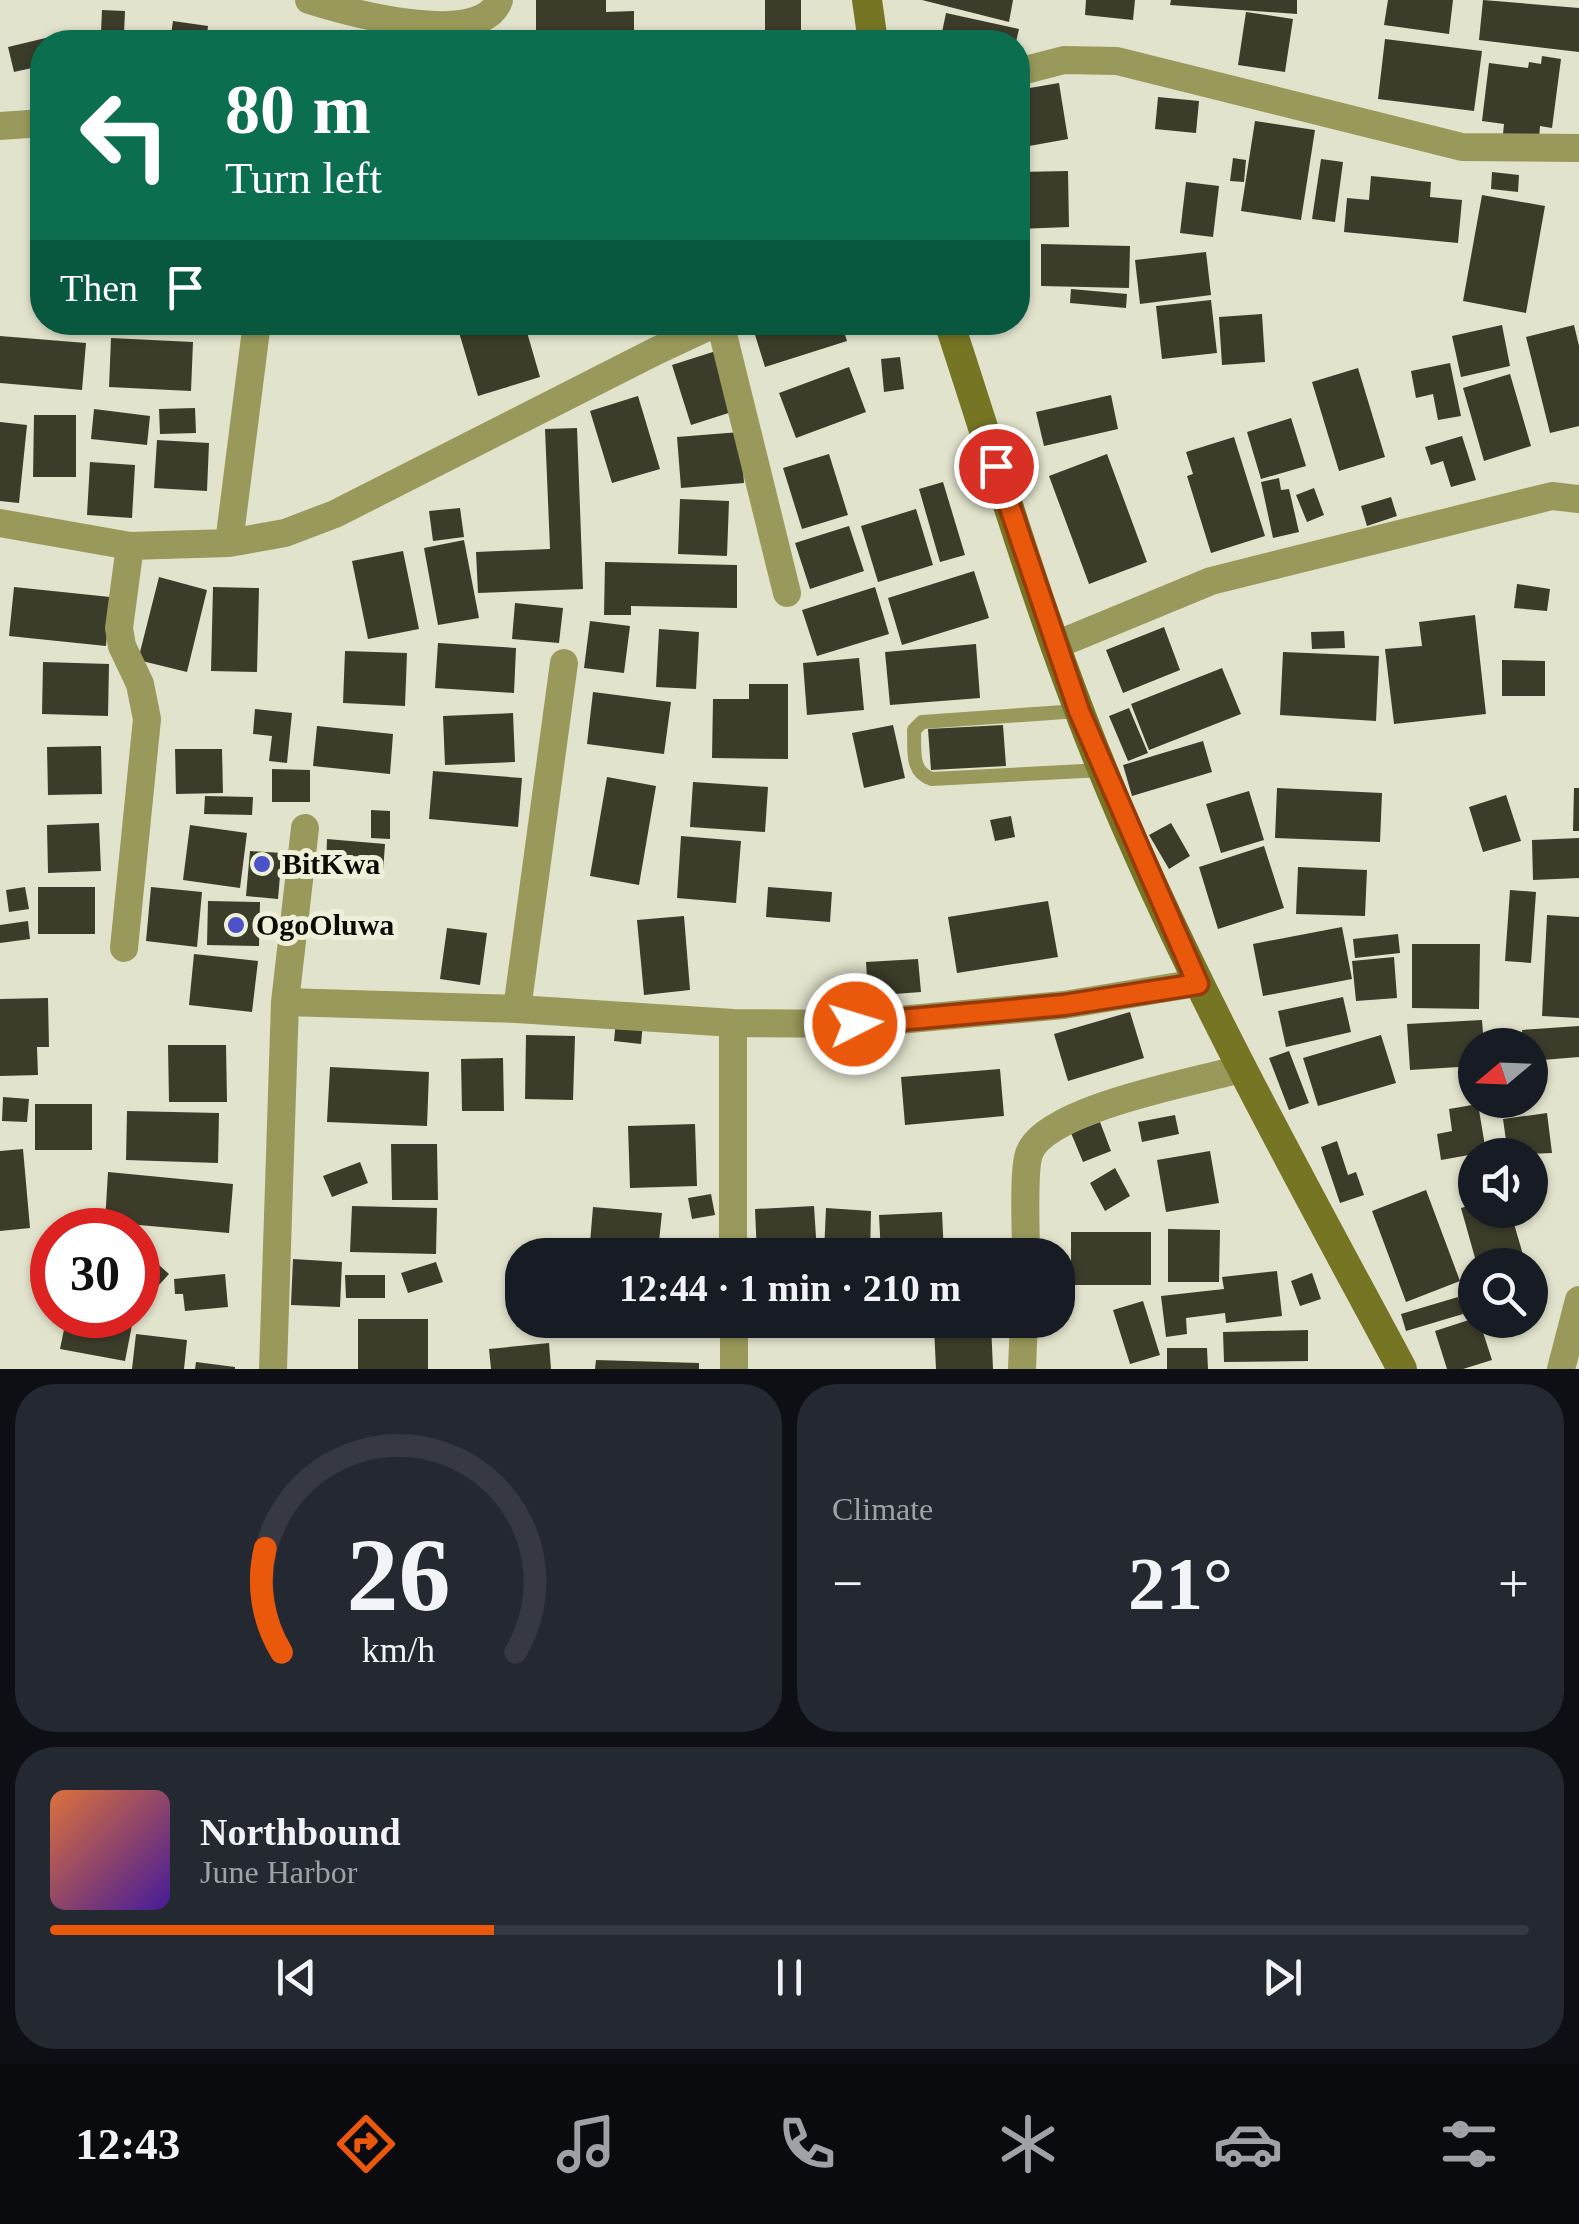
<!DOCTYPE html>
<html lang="en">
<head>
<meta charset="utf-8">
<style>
  body { margin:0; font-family:"Times New Roman",serif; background:#242831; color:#f1f3f6; height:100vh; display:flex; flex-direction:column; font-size:38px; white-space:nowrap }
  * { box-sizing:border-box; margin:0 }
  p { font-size:32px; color:#9ea1a6 }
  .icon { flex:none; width:55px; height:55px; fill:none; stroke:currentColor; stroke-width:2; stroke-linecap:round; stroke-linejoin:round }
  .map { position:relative; height:1369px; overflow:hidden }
  .details { display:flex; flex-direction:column; gap:15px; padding:15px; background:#0d0f14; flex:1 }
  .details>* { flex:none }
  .hud { position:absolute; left:30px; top:30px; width:1000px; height:305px; border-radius:40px; box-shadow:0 2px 8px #0004; background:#0b6e4f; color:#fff; overflow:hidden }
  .needle { width:65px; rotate:251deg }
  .fabs { position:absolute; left:1458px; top:1028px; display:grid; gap:20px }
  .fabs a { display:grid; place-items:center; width:90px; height:90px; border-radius:50%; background:#171b24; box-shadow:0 2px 8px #0004; font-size:50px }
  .speed { position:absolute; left:30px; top:1208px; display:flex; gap:20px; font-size:50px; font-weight:700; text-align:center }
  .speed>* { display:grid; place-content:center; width:130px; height:130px; border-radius:50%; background:#171b24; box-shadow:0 2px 8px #0004; line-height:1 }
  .speed .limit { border:15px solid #d22; background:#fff; color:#111 }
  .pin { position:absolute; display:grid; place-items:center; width:85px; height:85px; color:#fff; margin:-42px; border:5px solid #fff; border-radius:50%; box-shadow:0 2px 10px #0007 }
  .me { position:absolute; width:110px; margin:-55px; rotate:85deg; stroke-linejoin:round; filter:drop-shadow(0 0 8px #0008) }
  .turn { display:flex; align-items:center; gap:35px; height:210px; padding:0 30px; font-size:45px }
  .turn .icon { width:130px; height:130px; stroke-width:2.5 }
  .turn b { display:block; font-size:70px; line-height:85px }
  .then { display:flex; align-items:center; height:95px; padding:0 30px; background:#0003; gap:20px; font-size:38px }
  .big { font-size:75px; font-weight:700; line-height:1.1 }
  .details .widget { flex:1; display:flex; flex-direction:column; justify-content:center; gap:15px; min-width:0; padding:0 35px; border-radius:40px; background:#242831 }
  .details .dial { align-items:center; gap:0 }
  .dial svg { height:260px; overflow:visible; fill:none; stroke:#363941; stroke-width:7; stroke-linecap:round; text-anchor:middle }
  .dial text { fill:#f1f3f6; stroke:none }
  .song { display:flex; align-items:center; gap:30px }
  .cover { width:120px; height:120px; border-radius:15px; background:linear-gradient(135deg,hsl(20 70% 55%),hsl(260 70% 35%)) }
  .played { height:10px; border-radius:5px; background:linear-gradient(90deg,#ea580c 30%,#363941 30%) }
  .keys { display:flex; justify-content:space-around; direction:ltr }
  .heat { display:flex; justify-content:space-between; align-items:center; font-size:55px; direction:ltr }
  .details .tiles { flex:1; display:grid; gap:15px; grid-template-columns:1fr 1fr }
  .widget:last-child { grid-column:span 2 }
  .trip { position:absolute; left:505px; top:1238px; width:570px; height:100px; border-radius:40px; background:#171b24; box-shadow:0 2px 8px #0004; font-weight:700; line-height:100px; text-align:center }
  .tabs { display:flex; height:160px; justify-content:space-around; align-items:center; background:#090b0e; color:#9ea1a6 }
  .tabs .icon { width:70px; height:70px }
  .tabs .selected { color:#ea580c }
  .tabs b { font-size:45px; color:#f1f3f6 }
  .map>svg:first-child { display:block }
  .building { fill:#3c3c2a }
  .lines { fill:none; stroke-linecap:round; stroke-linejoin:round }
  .lane { stroke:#99995b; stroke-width:14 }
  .street { stroke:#99995b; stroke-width:28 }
  .secondary { stroke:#767524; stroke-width:30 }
  .route-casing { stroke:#983908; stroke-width:25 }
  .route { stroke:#ea580c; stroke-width:18 }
  .poi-dot { fill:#4c52c8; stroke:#eff0d9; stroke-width:4 }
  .labels { text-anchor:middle; stroke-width:10; stroke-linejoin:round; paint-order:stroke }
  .poi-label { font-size:30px; font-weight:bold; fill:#0c0c05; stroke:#eff0d9; text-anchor:start }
</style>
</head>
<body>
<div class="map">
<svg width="1579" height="1369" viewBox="0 0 1579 1369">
  <rect width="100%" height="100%" fill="#e2e3cc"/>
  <path class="building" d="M536,0H606V12L634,11V42H554V32L536,31Z
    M765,0H801V42H765Z
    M922,0H1013L1009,22Z
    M1086,0H1135L1133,20L1085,15Z
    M1171,0H1297V14L1170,5Z
    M1388,0H1453L1449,34L1384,25Z
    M1483,0L1579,8V52L1479,40Z
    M102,10L125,11L124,34L101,33Z
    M1246,12L1293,19L1285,72L1238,65Z
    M946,13L1019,29L1016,42L972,39L971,42H940Z
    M173,21L208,26L206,42H170Z
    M58,35L60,42H42V93L38,94L32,68L14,72L8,47Z
    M1385,39L1482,51L1474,111L1378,99Z
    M1542,56L1561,59L1552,128L1540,126L1539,139L1503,134L1504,124L1482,121L1489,63L1528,68L1529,62L1541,64Z
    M1059,83L1068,139L1018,148V90Z
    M1158,97L1199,101L1196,133L1155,129Z
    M1255,121L1315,130L1301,220L1241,211Z
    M1233,158L1246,160L1244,182L1230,181Z
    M1321,159L1343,162L1335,222L1312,219Z
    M1068,171L1069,227L1018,229V172Z
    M1492,172L1519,175L1518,192L1491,189Z
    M1371,176L1431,182L1430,197L1462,200L1458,243L1344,232L1347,198L1369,200Z
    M1186,182L1219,186L1213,237L1180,233Z
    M1482,195L1545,206L1526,313L1463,301Z
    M1041,244L1130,246L1129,288L1041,286Z
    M1206,252L1211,295L1140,304L1135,260Z
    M1071,289L1127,294L1126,308L1070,303Z
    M1211,300L1217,353L1162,359L1156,306Z
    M1262,314L1265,362L1222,365L1219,317Z
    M479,322H524L540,377L478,396L458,329Z
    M751,322H841L847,341L765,367Z
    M1502,325L1510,366L1461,377L1452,336Z
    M1574,325L1579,346V426L1550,433L1526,337Z
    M0,336L86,343L82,390L0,383Z
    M111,338L193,342L191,391L109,387Z
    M719,350L738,410L691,425L672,365Z
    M900,357L904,389L884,392L881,359Z
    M1450,363L1461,416L1438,420L1433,394L1416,398L1411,371Z
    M849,367L866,412L796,438L779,393Z
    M1358,368L1385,457L1339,471L1312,382Z
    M1510,374L1531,446L1484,461L1463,388Z
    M1111,395L1118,429L1044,446L1036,412Z
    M638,396L660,469L612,483L590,411Z
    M195,408L196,433L160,434L159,409Z
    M94,409L150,416L147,445L91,439Z
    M34,415H76V477H33Z
    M1291,418L1306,466L1261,479L1247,432Z
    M0,422L27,425L19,503L0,501Z
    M577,428L583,589L478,593L476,552L550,549L545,429Z
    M740,432L744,483L681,488L677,437Z
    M1462,436L1476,480L1451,487L1443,461L1431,465L1425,447Z
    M1234,437L1265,536L1211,553L1187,476L1193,474L1186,452Z
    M157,440L209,443L207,491L154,488Z
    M829,454L848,515L802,529L783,468Z
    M1107,454L1147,562L1089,584L1049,476Z
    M90,462L135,465L132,518L87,515Z
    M1279,478L1281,490L1289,489L1299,532L1273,538L1261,482Z
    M943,482L965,555L940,562L919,489Z
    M1314,488L1324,515L1307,522L1296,495Z
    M1391,497L1397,516L1367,526L1361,506Z
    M680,499L729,501L727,556L678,554Z
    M460,508L464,537L433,541L429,511Z
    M916,509L933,565L878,582L861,526Z
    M849,526L864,571L810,589L795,543Z
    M464,540L479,618L438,625L424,548Z
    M403,551L419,629L368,639L352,561Z
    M605,562L737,565V608L631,606V615H604Z
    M974,571L989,618L902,645L888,598Z
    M159,577L207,590L187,672L138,660Z
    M1517,584L1550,589L1547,611L1514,608Z
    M14,587L110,597L106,646L9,636Z
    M213,587L259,588L257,672L211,671Z
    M875,587L889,634L817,656L802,610Z
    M515,603L563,608L559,643L512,639Z
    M1475,615L1486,714L1394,724L1385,649L1422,646L1419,622Z
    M590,621L630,626L624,673L584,668Z
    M1164,627L1180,670L1123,693L1106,650Z
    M659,629L699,632L696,689L656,687Z
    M1344,631L1345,648L1312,649L1311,632Z
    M438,643L516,648L514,693L435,688Z
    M976,644L980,698L890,705L885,652Z
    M345,651L407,653L405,706L343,703Z
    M1283,652L1379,656L1376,721L1280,715Z
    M859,658L864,710L807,715L803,663Z
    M1502,660L1545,661V696H1502Z
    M43,662L109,664L108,716L42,714Z
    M1222,668L1241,714L1149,750L1131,704Z
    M749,684H788V759L712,758L713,699H749Z
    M593,692L671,702L664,754L587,744Z
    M1129,708L1148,753L1128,761L1109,716Z
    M255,709L292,713L287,763L269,761L272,736L253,734Z
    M513,713L515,762L445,765L443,716Z
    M893,725L905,778L864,788L852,733Z
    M1003,725L1006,766L931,770L928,729Z
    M317,726L393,734L390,774L313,766Z
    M1203,741L1212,772L1132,796L1123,765Z
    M101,746L102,794L48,795L47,747Z
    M175,749H222L223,793L176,794Z
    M272,769L310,770V802H272Z
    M433,771L522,778L518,827L429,819Z
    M607,777L656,786L639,885L590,876Z
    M693,782L768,787L765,832L690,827Z
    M1277,788L1382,793L1380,842L1275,838Z
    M1574,788H1579V831H1573Z
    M1249,791L1264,840L1221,853L1206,804Z
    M1506,795L1521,841L1483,852L1469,807Z
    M205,796L253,797L252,815L204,814Z
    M371,810L390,811V839L371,838Z
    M1011,816L1015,837L995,841L990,820Z
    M99,823L101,871L48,873L47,825Z
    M1171,823L1190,856L1169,869L1149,835Z
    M190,825L247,833L240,888L183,880Z
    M681,836L741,841L736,903L677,898Z
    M1579,838V878L1533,880L1532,840Z
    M327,839L385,844L383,872L326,868Z
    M1264,846L1284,908L1218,929L1199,867Z
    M250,851L282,853L278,899L246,896Z
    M1298,867L1367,870L1365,916L1296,914Z
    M25,887L29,909L9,912L6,890Z
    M38,887H95V934H38Z
    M151,887L202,892L197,947L146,941Z
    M768,887L832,892L830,922L766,917Z
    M1510,890L1536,892L1531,963L1505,961Z
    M208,901L260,902L259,946L207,945Z
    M1048,901L1058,957L957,973L948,917Z
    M1547,915L1579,917V1018L1542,1016Z
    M684,916L690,990L644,995L637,920Z
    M28,921L30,939L0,943V925Z
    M1342,927L1352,979L1263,996L1253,944Z
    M447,928L487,933L480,985L440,979Z
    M1398,934L1400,953L1355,958L1353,939Z
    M1412,944H1480L1479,1009L1412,1008Z
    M194,954L258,961L252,1012L189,1005Z
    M1394,957L1397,998L1356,1001L1352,961Z
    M918,959L921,992L868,996L866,962Z
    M1343,997L1351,1032L1286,1047L1278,1011Z
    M48,998L49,1047H37L38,1075L0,1076V999Z
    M1130,1012L1144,1058L1068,1081L1054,1034Z
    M1482,1020L1484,1045H1475V1066L1410,1070L1407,1024Z
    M616,1021L643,1023L641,1044L614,1041Z
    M1579,1026V1057L1530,1061V1045H1523L1522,1030Z
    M526,1035L575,1036L573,1100L525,1099Z
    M1381,1035L1396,1083L1318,1106L1303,1058Z
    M168,1045H226L227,1102H169Z
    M1289,1051L1309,1103L1289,1110L1269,1058Z
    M503,1058L504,1111H462L461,1059Z
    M330,1067L429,1072L427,1126L327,1122Z
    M1000,1069L1004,1116L905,1125L901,1077Z
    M3,1097L29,1099L27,1122L2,1121Z
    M35,1104H92V1150H35Z
    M1478,1104L1486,1152L1441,1160L1437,1134L1452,1131L1449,1109Z
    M127,1111L219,1113L218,1163L126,1160Z
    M1547,1113L1552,1153L1508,1155L1503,1119Z
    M1175,1115L1179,1134L1142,1142L1138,1122Z
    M1100,1122L1111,1151L1083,1162L1071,1133Z
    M695,1124L697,1186L630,1188L628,1126Z
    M1337,1141L1348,1175L1356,1172L1364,1195L1340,1203L1321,1147Z
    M391,1144H437L438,1200H392Z
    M23,1149L30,1228L0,1231V1151Z
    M1210,1151L1219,1203L1166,1212L1157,1160Z
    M360,1162L368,1183L332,1197L323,1176Z
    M1115,1168L1130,1196L1105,1211L1090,1183Z
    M108,1172L233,1184L229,1233L105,1222Z
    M1426,1190L1460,1281L1406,1302L1372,1211Z
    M711,1194L715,1215L692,1219L688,1198Z
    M1475,1204V1210H1510L1526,1265H1477L1461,1208Z
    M352,1206L437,1208L436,1254L350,1252Z
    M814,1206L817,1253L757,1255L755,1209Z
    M593,1207L662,1213L658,1251L649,1250V1255H589Z
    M826,1208L871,1211L870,1254L824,1252Z
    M942,1212L944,1255H881L879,1215Z
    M1168,1229L1220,1230L1219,1282H1168Z
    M1071,1232H1151V1285H1071Z
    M150,1257L169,1274L148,1297L138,1288V1272Z
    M293,1259L342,1262L340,1307L291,1305Z
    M436,1262L443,1282L408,1293L401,1273Z
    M1277,1271L1282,1316L1226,1323L1225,1313L1186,1318L1187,1334L1166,1337L1161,1296L1224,1289L1222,1277Z
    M1312,1273L1321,1299L1300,1306L1291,1281Z
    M225,1274L228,1307L185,1311L183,1294H175L174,1279Z
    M345,1275H385V1298H346Z
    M1458,1297L1463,1314L1406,1331L1401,1314Z
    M1143,1301L1160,1355L1130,1364L1113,1310Z
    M67,1315H134L125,1361L60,1349Z
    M1475,1318L1479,1320L1492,1360L1463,1369H1447L1435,1331Z
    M358,1319H428V1369H358Z
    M991,1324L993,1369H936L934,1327Z
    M1308,1330V1361L1224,1362L1223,1332Z
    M136,1334L187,1340L184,1369H132Z
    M549,1343L551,1369H491L489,1349Z
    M1167,1348H1207L1208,1369H1167Z
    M596,1360L699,1363V1369H595Z
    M196,1362L235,1367V1369H195Z"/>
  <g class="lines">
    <path class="lane" d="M1078,711L922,722L914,730C915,750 910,772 932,779L1102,770"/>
    <path class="street" d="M309,0C347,12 482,50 499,0
      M1018,72L1064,60L1117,61L1462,147L1579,148
      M0,126L42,123
      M720,322L787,593
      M0,523L130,546L229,543L285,533L335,514L656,351L718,322
      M229,543L257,322
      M1056,645L1211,581L1552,496L1579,499
      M124,948L147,719L140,684L122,646L119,628L130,546
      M285,1002L517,1009L733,1023L855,1024L1064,1005L1197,983
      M517,1009L564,663
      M733,1023V1255
      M1026,1255C1026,1233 1023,1171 1029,1154C1043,1109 1197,1081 1241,1069
      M734,1320V1369
      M273,1369L285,1002L305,828
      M1022,1369L1024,1320
      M1561,1369L1579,1300"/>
    <path class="secondary" d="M867,0L873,42
      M949,322C998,471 1042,622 1101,766C1186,975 1296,1171 1402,1369"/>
  </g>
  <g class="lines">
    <g class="route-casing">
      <path id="route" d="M855,1024L1064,1005L1198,984L1079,711L996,466"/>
    </g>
    <use href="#route" class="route"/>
  </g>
  <g class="poi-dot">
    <circle cx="262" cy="864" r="10"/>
    <circle cx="236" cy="925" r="10"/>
  </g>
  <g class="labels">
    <g class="poi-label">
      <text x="282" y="874">BitKwa</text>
      <text x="256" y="935">OgoOluwa</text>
    </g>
  </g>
</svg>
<div class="fabs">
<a><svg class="needle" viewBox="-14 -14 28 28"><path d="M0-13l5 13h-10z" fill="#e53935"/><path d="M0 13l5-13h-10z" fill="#9ea1a6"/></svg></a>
<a><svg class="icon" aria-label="sound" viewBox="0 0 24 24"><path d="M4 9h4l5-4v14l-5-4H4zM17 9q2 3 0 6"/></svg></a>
<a><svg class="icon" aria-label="search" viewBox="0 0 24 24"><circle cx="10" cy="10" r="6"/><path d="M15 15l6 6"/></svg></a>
</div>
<div class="speed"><div class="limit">30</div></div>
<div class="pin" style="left:996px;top:466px;background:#d93025"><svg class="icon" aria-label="arrive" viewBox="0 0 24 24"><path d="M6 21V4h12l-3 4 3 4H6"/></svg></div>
<svg class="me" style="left:855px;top:1024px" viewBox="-20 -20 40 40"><circle r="17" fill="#ea580c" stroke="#fff" stroke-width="3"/><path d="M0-11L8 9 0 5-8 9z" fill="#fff"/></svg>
<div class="trip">12:44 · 1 min · 210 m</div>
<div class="hud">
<div class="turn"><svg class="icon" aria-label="left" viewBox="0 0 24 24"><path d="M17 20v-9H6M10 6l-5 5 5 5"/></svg><div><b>80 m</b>Turn left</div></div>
<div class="then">Then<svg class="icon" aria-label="arrive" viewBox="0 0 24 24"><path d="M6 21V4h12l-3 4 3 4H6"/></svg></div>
</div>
</div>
<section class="details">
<div class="tiles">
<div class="widget dial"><svg viewBox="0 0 100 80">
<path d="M14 69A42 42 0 1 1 86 69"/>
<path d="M14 69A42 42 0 0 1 9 37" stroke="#ea580c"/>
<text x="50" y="56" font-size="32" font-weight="700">26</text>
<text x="50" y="72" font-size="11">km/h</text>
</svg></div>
<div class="widget"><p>Climate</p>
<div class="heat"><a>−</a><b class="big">21°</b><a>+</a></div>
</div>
<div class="widget">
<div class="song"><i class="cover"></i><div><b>Northbound</b><p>June Harbor</p></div></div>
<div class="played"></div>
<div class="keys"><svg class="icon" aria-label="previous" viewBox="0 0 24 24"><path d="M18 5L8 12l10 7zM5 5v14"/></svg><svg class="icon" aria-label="pause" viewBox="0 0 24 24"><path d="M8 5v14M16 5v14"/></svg><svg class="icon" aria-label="next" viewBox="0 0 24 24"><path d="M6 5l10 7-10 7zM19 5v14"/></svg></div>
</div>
</div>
</section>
<nav class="tabs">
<b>12:43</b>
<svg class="icon selected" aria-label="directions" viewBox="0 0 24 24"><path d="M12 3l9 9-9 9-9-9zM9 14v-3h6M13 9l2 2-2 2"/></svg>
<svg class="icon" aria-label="music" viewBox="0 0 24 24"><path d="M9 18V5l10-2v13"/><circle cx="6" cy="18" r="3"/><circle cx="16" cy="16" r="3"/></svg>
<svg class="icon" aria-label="phone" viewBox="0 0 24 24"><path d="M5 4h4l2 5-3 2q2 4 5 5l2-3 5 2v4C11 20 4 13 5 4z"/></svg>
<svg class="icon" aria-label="climate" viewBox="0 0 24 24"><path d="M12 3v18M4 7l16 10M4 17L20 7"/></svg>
<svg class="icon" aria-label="car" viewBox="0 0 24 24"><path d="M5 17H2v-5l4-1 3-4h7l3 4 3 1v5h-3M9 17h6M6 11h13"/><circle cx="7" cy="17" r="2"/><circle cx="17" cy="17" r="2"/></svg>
<svg class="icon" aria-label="filters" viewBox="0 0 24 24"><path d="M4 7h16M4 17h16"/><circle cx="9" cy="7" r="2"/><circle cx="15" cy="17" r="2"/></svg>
</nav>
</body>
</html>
